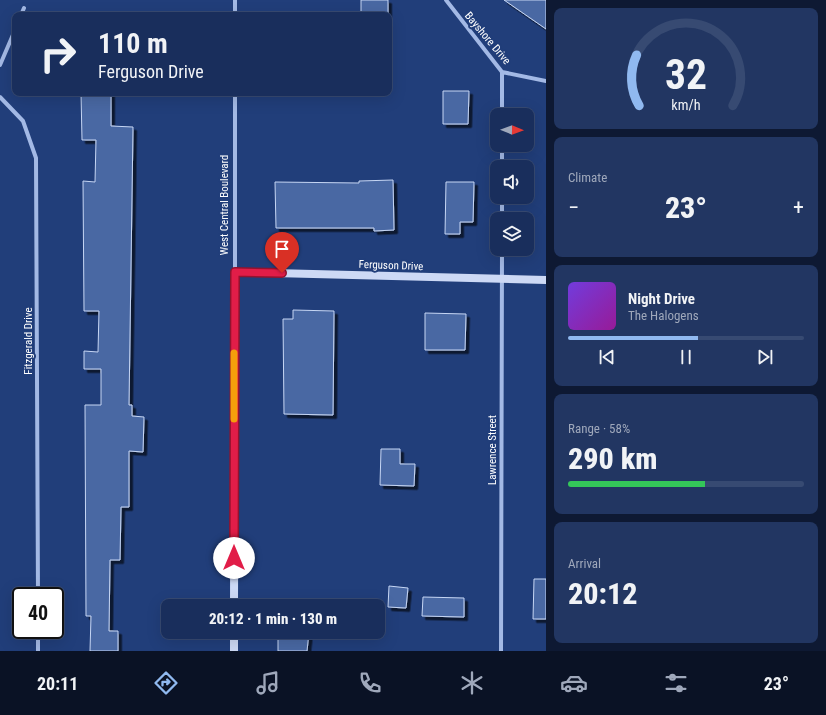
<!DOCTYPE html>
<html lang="en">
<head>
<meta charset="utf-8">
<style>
  body { margin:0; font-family:"Roboto Condensed",sans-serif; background:#223662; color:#f1f3f6; height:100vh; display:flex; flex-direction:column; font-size:15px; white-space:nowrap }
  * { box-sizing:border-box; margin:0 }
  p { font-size:13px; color:#9fa8bb }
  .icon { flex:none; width:22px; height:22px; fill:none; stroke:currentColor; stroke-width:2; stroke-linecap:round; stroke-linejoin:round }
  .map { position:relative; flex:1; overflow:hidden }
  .panel { display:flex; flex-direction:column; gap:8px; padding:8px; background:#0e1933; width:280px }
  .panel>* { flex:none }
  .guide { position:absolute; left:12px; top:12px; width:380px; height:84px; border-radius:8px; box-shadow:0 4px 16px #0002,0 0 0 1px #374a72; background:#192e5c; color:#f1f3f6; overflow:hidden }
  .needle { width:26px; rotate:91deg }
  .fabs { position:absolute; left:490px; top:108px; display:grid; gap:8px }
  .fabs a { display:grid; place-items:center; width:44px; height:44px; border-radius:8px; background:#192e5c; box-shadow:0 4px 16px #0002,0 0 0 1px #374a72; font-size:20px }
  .speed { position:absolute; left:12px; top:587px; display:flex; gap:8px; font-size:20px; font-weight:700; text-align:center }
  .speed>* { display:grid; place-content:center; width:52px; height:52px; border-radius:50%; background:#192e5c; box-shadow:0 4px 16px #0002,0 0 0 1px #374a72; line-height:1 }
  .speed .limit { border:2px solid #111; border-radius:6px; background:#fff; color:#111 }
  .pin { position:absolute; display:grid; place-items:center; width:34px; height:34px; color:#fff; margin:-41px -17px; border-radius:50% 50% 50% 0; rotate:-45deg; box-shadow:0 0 4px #0007 }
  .pin .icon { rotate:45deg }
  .me { position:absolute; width:44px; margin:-22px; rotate:0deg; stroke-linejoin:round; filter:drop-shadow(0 0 3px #0008) }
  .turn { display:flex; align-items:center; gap:14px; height:84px; padding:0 20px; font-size:18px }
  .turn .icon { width:52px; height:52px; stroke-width:2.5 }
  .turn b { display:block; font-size:28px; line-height:34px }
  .big { font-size:30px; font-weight:800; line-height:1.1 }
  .panel .widget { flex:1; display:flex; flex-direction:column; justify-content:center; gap:6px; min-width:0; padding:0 14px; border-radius:8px; background:#223662 }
  .panel .dial { align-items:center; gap:0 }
  .dial svg { height:104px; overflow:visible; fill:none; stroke:#374a72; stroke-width:7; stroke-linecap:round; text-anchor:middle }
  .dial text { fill:#f1f3f6; stroke:none }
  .song { display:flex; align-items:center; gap:12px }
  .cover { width:48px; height:48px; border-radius:6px; background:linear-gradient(135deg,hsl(260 70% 55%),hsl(300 70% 35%)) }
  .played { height:4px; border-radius:2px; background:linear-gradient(90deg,#90b9f0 55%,#374a72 55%) }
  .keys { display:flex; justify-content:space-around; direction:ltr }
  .heat { display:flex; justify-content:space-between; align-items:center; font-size:22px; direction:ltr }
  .charge { height:6px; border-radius:3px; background:linear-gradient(90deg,#34c759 58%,#374a72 0) }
  .trip { position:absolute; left:161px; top:599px; width:224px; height:40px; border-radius:8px; background:#192e5c; box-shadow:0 4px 16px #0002,0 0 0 1px #374a72; font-weight:800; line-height:40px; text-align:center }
  .tabs { display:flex; height:64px; justify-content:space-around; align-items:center; background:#0a1225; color:#9fa8bb }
  .tabs .icon { width:28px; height:28px }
  .tabs .current { color:#90b9f0 }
  .tabs b { font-size:18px; color:#f1f3f6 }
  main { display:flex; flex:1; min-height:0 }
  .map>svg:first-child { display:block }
  .building { fill:#4a68a3; stroke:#c6d6f4; filter:url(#shadow) }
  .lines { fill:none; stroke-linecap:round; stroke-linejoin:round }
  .street { stroke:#a3b9e5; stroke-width:4 }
  .secondary { stroke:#cdd9f5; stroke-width:8 }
  .route-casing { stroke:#92132f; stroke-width:10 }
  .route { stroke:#e11d48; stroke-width:7 }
  .slow { stroke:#f59e0b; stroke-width:7 }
  .labels { text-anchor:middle; stroke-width:4; stroke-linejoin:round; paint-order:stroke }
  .street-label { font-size:11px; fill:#fff; stroke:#213e7a }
</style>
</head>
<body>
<main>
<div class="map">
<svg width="546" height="651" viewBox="0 0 546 651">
  <defs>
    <filter id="shadow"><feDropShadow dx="3.5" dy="3.5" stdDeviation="0" flood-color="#0009"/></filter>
  </defs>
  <rect width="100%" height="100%" fill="#213e7a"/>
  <path class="building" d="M361,0H388V15H361Z
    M504,0H546V29Z
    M443,91H469L468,124H443Z
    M81,93H111V126L133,127L129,405H132V416L144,417L143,452L129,451V507H121L120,560H110L109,631H118V651H90L91,616H86L85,405H101V369H84V351L98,352L99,311H84L83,181L95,182L96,140H82Z
    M393,180L394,230L374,231V228H276L275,182L359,183V181Z
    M446,182H474L473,222H460V234H445Z
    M293,310L334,311L333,415L284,414L283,319H293Z
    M425,313L466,314L465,350H425Z
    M381,449H400V464H415L414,486L380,485Z
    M534,579H546V619H533Z
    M389,586L408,588L406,608L388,607Z
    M423,597L464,598V617L422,616Z
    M278,632H309L307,651H278Z"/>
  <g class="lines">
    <path class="street" d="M446,0L502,72L546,81
      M21,15L24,8
      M235,15V0
      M0,65L15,30
      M502,72V115
      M0,97L23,121L36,158L38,596
      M502,145V167
      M502,197V219
      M235,272V93
      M38,630V651
      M501,651L502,249"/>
    <path class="secondary" d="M234,606L235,272L546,280
      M234,651V632"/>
  </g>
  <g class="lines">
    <g class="route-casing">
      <path id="route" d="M234,558L235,272L282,273"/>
    </g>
    <use href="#route" class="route"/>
    <path class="slow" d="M234,419V353"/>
  </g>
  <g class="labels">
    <g class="street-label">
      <text transform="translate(488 38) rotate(50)" y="4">Bayshore Drive</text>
      <text transform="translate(224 205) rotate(-90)" y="4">West Central Boulevard</text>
      <text transform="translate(391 265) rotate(2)" y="4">Ferguson Drive</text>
      <text transform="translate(28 341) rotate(-90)" y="4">Fitzgerald Drive</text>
      <text transform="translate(492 450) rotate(-90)" y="4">Lawrence Street</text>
    </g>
  </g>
</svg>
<div class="fabs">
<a><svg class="needle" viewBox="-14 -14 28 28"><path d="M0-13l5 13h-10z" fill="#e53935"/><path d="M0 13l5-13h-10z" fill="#9fa8bb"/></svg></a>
<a><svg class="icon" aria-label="sound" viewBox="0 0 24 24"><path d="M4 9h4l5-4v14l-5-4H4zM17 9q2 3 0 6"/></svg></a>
<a><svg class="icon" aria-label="layers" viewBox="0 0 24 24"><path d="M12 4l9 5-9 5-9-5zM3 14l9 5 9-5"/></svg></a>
</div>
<div class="speed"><div class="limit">40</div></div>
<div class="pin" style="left:282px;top:273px;background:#d93025"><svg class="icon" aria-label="arrive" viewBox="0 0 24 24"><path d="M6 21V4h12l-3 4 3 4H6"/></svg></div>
<svg class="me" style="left:234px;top:558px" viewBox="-20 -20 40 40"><circle r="19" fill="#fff"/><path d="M0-13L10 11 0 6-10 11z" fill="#e11d48"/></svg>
<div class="trip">20:12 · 1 min · 130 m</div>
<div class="guide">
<div class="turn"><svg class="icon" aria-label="right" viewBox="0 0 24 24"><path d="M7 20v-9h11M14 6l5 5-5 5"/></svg><div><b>110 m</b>Ferguson Drive</div></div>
</div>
</div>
<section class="panel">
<div class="widget dial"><svg viewBox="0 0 100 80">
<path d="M14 69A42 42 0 1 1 86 69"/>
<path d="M14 69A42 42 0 0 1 12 30" stroke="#90b9f0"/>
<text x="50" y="56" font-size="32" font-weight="700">32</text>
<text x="50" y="72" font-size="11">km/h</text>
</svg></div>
<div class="widget"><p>Climate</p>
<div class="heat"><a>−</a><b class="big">23°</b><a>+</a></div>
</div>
<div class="widget">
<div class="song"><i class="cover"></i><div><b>Night Drive</b><p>The Halogens</p></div></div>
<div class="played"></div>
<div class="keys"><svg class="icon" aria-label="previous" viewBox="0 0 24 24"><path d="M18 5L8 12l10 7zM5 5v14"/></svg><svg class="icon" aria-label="pause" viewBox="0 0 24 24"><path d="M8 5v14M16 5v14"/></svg><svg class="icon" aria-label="next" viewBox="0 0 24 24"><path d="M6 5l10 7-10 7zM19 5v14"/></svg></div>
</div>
<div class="widget"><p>Range · 58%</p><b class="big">290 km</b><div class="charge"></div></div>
<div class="widget"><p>Arrival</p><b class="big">20:12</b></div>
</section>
</main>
<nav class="tabs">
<b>20:11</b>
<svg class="icon current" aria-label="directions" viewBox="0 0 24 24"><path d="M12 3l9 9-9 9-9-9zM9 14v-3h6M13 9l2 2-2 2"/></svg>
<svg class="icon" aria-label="music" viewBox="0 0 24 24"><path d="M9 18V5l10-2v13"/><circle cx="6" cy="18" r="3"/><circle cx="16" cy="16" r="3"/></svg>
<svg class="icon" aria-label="phone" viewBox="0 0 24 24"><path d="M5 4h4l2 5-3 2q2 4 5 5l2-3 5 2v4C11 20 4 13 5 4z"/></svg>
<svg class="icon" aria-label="climate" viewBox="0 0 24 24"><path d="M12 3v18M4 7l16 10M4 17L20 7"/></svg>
<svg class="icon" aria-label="car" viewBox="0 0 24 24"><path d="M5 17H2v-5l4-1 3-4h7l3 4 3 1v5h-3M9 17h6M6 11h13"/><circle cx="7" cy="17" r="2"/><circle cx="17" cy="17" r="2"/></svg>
<svg class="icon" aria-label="filters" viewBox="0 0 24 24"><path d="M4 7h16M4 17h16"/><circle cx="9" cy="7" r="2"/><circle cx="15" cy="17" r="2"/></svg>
<b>23°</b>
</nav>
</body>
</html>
